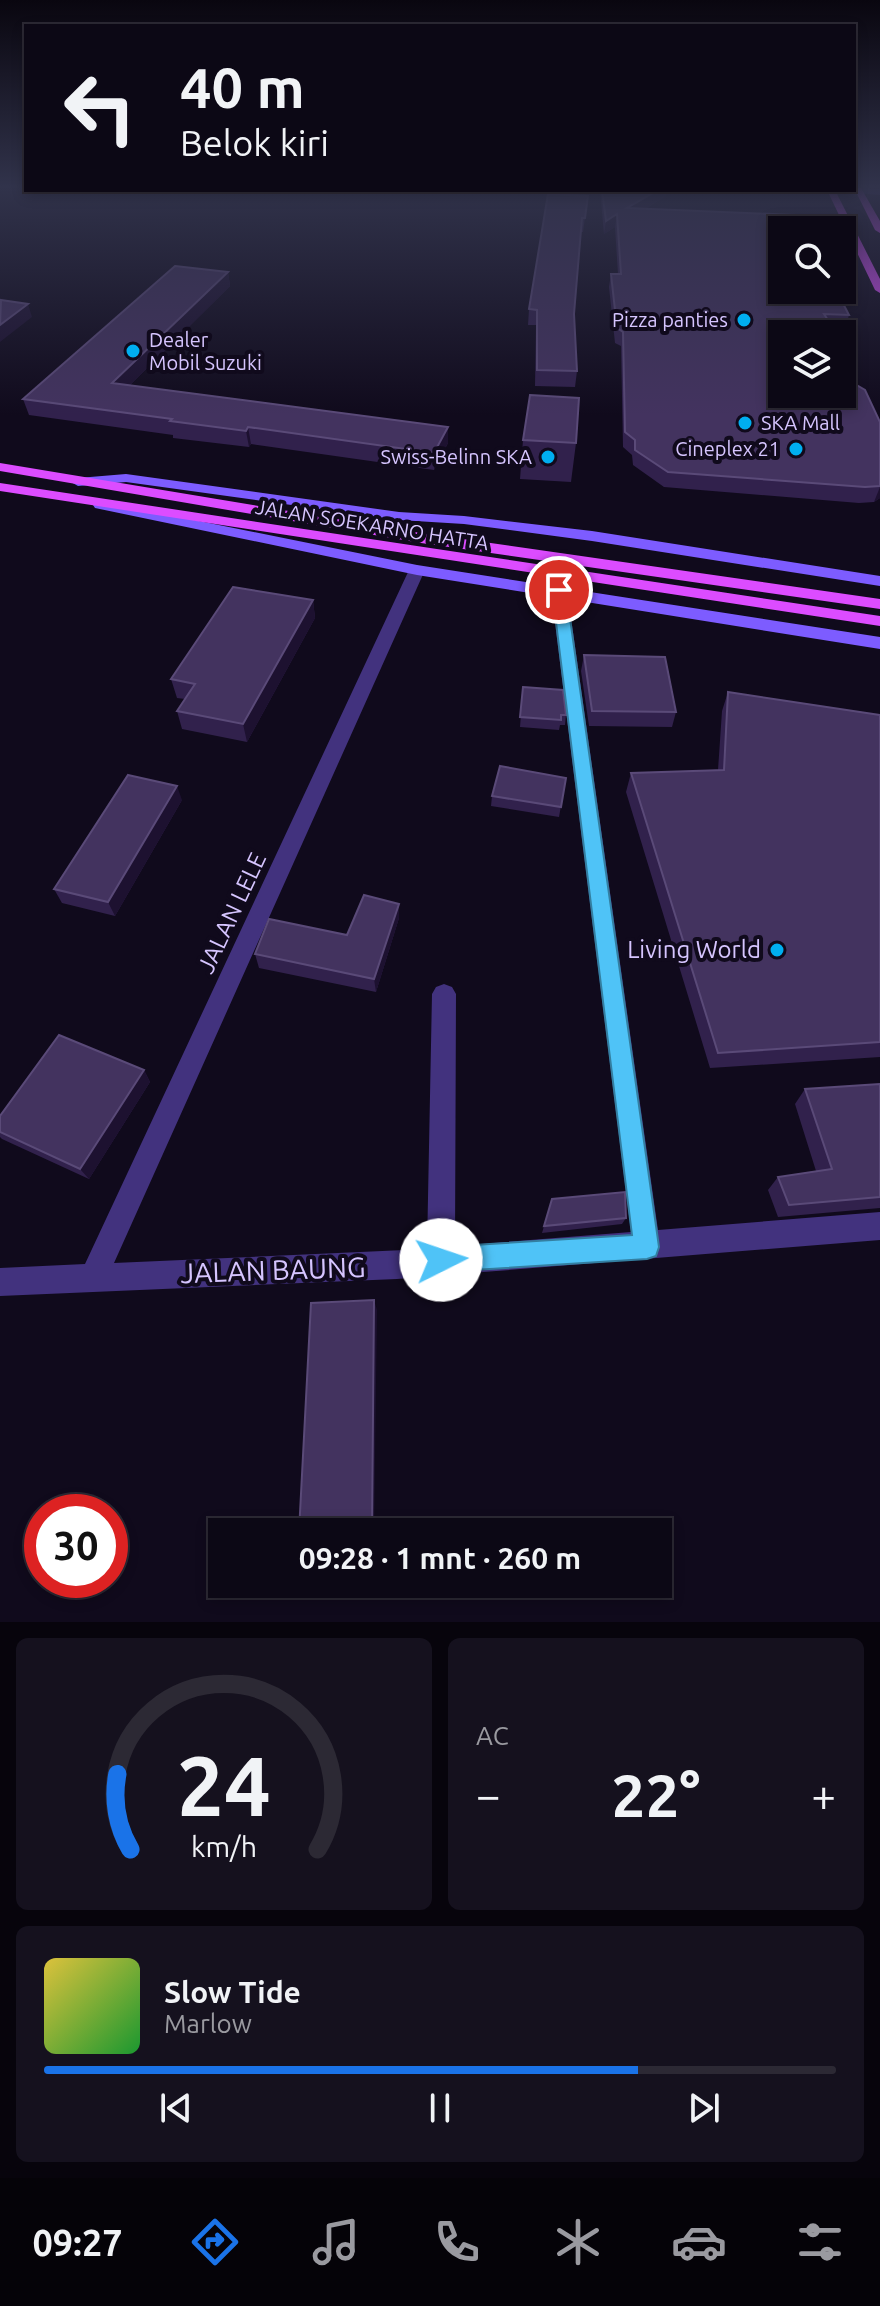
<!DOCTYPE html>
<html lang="id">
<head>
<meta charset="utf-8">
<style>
  body { margin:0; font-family:Ubuntu,sans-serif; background:#15111e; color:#f1f3f6; height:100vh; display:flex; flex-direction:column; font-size:30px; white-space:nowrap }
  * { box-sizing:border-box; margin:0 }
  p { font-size:26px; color:#9a9aa0 }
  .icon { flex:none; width:44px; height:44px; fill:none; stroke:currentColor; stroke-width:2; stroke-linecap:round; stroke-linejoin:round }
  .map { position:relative; height:1622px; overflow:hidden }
  .side { display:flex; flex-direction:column; gap:16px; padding:16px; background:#07040c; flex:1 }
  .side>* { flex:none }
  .banner { position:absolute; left:24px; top:24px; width:832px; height:168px; border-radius:0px; box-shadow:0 4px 12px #0003,0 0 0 2px #2c2934; background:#0c0815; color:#f1f3f6; overflow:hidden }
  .tools { position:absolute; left:768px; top:216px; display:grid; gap:16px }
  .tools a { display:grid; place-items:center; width:88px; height:88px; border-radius:0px; background:#0c0815; box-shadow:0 4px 12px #0003,0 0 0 2px #2c2934; font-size:40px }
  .speed { position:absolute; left:24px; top:1494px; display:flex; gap:16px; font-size:40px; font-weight:700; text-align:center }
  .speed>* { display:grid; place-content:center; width:104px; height:104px; border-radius:50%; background:#0c0815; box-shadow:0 4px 12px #0003,0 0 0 2px #2c2934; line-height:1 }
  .speed .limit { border:12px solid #d22; background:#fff; color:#111 }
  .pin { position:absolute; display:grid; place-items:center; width:68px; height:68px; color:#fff; margin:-34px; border:4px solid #fff; border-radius:50%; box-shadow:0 2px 8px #0007 }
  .me { position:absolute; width:88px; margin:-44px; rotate:86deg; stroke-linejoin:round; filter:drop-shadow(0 0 6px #0008) }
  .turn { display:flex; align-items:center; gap:28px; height:168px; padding:0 24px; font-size:36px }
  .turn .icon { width:104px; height:104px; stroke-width:2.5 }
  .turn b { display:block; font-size:56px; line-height:68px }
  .big { font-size:60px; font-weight:600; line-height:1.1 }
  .side .card { flex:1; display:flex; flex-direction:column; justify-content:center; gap:12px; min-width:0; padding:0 28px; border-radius:12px; background:#15111e }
  .side .dial { align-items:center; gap:0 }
  .dial svg { height:208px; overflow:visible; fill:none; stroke:#2c2934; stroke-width:7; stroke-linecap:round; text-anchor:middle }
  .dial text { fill:#f1f3f6; stroke:none }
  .song { display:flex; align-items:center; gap:24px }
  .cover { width:96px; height:96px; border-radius:12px; background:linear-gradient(135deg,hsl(50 70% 55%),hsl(130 70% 35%)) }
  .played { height:8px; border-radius:4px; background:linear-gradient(90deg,#1a73e8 75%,#2c2934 75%) }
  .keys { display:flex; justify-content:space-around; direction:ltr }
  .heat { display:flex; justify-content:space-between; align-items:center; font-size:44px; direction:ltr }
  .side .tiles { flex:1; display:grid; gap:16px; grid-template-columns:1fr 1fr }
  .card:last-child { grid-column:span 2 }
  .trip { position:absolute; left:208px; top:1518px; width:464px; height:80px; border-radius:0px; background:#0c0815; box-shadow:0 4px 12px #0003,0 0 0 2px #2c2934; font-weight:600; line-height:80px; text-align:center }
  .dock { display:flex; height:128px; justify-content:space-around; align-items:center; background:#050308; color:#9a9aa0 }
  .dock .icon { width:56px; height:56px }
  .dock .active { color:#1a73e8 }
  .dock b { font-size:36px; color:#f1f3f6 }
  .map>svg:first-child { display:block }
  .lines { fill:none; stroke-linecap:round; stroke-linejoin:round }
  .street { fill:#42327e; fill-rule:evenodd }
  .secondary { fill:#7d5cff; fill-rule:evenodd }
  .primary { fill:#dc4cff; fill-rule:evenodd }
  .wall { fill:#31214c }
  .shaded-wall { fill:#1d1130 }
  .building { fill:#43335f; stroke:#5a4a78; stroke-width:2 }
  .route { fill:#4fc3f7; stroke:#337fa1; stroke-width:2 }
  .poi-dot { fill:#00aef0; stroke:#100a1c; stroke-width:3 }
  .labels { text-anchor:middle; stroke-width:8; stroke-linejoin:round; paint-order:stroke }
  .far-poi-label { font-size:20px; fill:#d6c5ff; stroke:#100a1c; text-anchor:end }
  .far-street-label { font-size:20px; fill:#d6c5ff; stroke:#100a1c }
  .street-label { font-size:24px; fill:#d6c5ff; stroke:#100a1c }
  .poi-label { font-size:24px; fill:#d6c5ff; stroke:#100a1c; text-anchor:end }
  .near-street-label { font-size:28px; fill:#d6c5ff; stroke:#100a1c }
</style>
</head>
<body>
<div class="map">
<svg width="880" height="1622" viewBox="0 0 880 1622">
  <rect width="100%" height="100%" fill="#100a1c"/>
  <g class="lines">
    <path class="street" d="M858,188L880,189V195L855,193Z
      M417,565L425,570L114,1263L427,1249L432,994L436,987L444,984L452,987L456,994L455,1246L631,1232L551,590L559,585L567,590L658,1230L880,1212V1240L397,1279L0,1296V1268L85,1264L409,570Z"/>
    <path class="secondary" d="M126,474L399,512L464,516L592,531L880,576V586L592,541L464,524L399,520L126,482L78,486L71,482L78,478Z
      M100,501L417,565L880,637V649L417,575L95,508L93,505Z"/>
    <path class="primary" d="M854,188H861L880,221V233L875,230Z
      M827,190H835L880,279V293L875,290Z
      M0,463L421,533L880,599V609L421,543L0,471Z
      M0,483L880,616V626L0,491Z"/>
  </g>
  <path class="wall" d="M600,190H667L666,196L645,209L782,230L849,315L845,329H833L848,380L880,422V498L874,502L859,503L664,487L633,465L632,455L623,447L621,346L615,343L609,287L611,274H618L615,227L604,234Z
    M588,196L583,232H581L574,314L577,371L575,387L535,386L536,325H528L529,309Z
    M228,272L230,286L130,385L448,443L434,470L251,444L249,447L173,438V435L29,415L23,399Z
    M523,440L576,443L571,482L520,479Z
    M313,600L315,618L247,742L182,729L177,711L185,699L177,698L171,679Z
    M584,655L676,712L672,727L589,726L581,671Z
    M523,687L566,715L565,725H560L559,730L520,727Z
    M728,692L880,715V1057L710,1068L626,792L631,773L718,770L722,711Z
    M566,778L559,817L491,806L492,796Z
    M182,800L115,916L62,903L54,889Z
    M399,904V918L376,992L259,968L255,954L347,935Z
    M144,1070L150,1082L89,1179L2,1139L0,1137V1116Z
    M880,1084V1208L778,1217L768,1190L778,1177L816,1171L795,1104L805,1089Z
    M552,1199L626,1218L622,1224L542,1233Z"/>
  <path class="shaded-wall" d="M658,190H667L666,196L625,221L627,208Z
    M617,214L615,227L604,234L606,221Z
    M228,272L230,286L116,399L112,383Z
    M28,304L32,317L0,342V325Z
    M248,427L251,444L249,447L246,431Z
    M448,427V443L434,470V453Z
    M880,487V498L874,502Z
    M313,600L315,618L247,742L243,724Z
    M177,786L182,800L115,916L108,902Z
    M399,904V918L376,992L374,979Z
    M144,1070L150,1082L89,1179L80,1169Z
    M374,1300L377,1310L374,1532H372Z"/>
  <path class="building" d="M602,190H658L627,208L795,215L801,230H782V290H836L849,315L824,314L837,334H782V394H842V343L850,356L848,380L865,390L880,422V486L865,487L668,472L635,450V440L625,432L623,332L617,328L611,274H621L617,214L606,221Z
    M548,194L588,196L585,218H582L574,314L577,371L537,370V310L529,309Z
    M175,266L228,272L112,383L448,427L434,453L248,427L246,431L170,421L172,419L23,399Z
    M1,300L28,304L0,325Z
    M530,395L579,398L576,443L523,440Z
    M233,587L313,600L243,724L177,711L195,684L171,679Z
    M584,655L665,657L676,712L592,711Z
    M523,687L563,690L566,715H561V720L520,717Z
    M728,692L880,715V1042L718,1053L631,773L724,770Z
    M500,766L566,778L561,807L492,796Z
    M128,775L177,786L108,902L54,889Z
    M364,895L399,904L374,979L255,954L269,919L347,935Z
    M59,1035L144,1070L80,1169L0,1132V1116Z
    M880,1084V1197L789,1205L778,1177L832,1169L805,1089Z
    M625,1192L626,1218L544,1226L552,1199Z
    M374,1300L372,1532H299L311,1303Z"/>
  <linearGradient id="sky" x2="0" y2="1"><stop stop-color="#09060f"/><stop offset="0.45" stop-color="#31334b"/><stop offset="1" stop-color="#31334b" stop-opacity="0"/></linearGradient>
  <rect width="880" height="415" fill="url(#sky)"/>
  <path class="route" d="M559,586L566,590L659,1247L656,1256L647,1259L441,1272L432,1269L429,1260L432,1251L441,1247L632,1235L552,590Z"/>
  <g class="poi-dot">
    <circle cx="744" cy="320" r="8"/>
    <circle cx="133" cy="351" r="8"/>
    <circle cx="745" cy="423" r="8"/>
    <circle cx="796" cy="449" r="8"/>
    <circle cx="548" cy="457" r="8"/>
    <circle cx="777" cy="950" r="8"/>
  </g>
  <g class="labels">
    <g class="far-poi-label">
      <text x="728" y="327">Pizza panties</text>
      <text x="149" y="347" text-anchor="start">Dealer<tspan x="149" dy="23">Mobil Suzuki</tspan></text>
      <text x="761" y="430" text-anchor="start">SKA Mall</text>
      <text x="780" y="456">Cineplex 21</text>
      <text x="532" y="464">Swiss-Belinn SKA</text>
    </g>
    <g class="far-street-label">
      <text transform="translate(372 525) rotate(9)" y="7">JALAN SOEKARNO HATTA</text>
    </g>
    <g class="street-label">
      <text transform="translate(232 913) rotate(-65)" y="8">JALAN LELE</text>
    </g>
    <g class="poi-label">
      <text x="761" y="958">Living World</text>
    </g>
    <g class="near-street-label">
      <text transform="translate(273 1270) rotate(-2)" y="10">JALAN BAUNG</text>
    </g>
  </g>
</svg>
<div class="tools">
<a><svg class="icon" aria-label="search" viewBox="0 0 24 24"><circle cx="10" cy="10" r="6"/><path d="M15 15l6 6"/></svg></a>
<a><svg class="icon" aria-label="layers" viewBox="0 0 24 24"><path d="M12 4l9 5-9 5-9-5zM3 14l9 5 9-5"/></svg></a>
</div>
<div class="speed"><div class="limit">30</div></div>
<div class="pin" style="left:559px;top:590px;background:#d93025"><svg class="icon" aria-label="arrive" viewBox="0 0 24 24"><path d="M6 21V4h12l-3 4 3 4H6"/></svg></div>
<svg class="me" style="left:441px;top:1260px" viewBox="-20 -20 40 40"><circle r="19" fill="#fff"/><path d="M0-13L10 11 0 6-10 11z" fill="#4fc3f7"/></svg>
<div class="trip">09:28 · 1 mnt · 260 m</div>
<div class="banner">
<div class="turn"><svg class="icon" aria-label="left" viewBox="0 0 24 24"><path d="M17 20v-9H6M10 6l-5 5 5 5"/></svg><div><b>40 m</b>Belok kiri</div></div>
</div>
</div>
<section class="side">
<div class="tiles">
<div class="card dial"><svg viewBox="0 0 100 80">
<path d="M14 69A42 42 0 1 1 86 69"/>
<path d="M14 69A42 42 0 0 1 9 40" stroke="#1a73e8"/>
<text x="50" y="56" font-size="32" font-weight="700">24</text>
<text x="50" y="72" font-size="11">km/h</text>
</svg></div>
<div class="card"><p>AC</p>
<div class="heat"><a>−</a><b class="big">22°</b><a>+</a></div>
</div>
<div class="card">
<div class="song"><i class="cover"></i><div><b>Slow Tide</b><p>Marlow</p></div></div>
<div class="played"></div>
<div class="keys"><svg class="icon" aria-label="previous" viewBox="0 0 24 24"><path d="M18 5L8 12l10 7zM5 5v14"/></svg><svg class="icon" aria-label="pause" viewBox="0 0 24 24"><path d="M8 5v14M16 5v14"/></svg><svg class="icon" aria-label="next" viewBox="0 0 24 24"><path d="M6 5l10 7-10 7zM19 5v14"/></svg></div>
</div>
</div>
</section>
<nav class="dock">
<b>09:27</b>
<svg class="icon active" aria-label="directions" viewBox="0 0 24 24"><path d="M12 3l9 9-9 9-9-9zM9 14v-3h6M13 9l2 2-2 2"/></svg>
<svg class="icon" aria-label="music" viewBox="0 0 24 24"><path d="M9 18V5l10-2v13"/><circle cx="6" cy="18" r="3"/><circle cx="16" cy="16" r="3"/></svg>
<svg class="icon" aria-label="phone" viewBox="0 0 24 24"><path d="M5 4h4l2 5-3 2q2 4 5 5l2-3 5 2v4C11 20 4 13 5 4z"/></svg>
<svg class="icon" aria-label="climate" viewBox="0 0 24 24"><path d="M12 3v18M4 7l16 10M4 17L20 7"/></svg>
<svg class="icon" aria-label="car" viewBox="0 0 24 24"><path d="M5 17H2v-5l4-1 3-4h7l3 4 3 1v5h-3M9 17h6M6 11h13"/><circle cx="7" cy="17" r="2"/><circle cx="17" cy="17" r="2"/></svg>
<svg class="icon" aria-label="filters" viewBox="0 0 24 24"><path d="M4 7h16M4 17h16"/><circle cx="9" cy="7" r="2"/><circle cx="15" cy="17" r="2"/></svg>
</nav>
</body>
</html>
